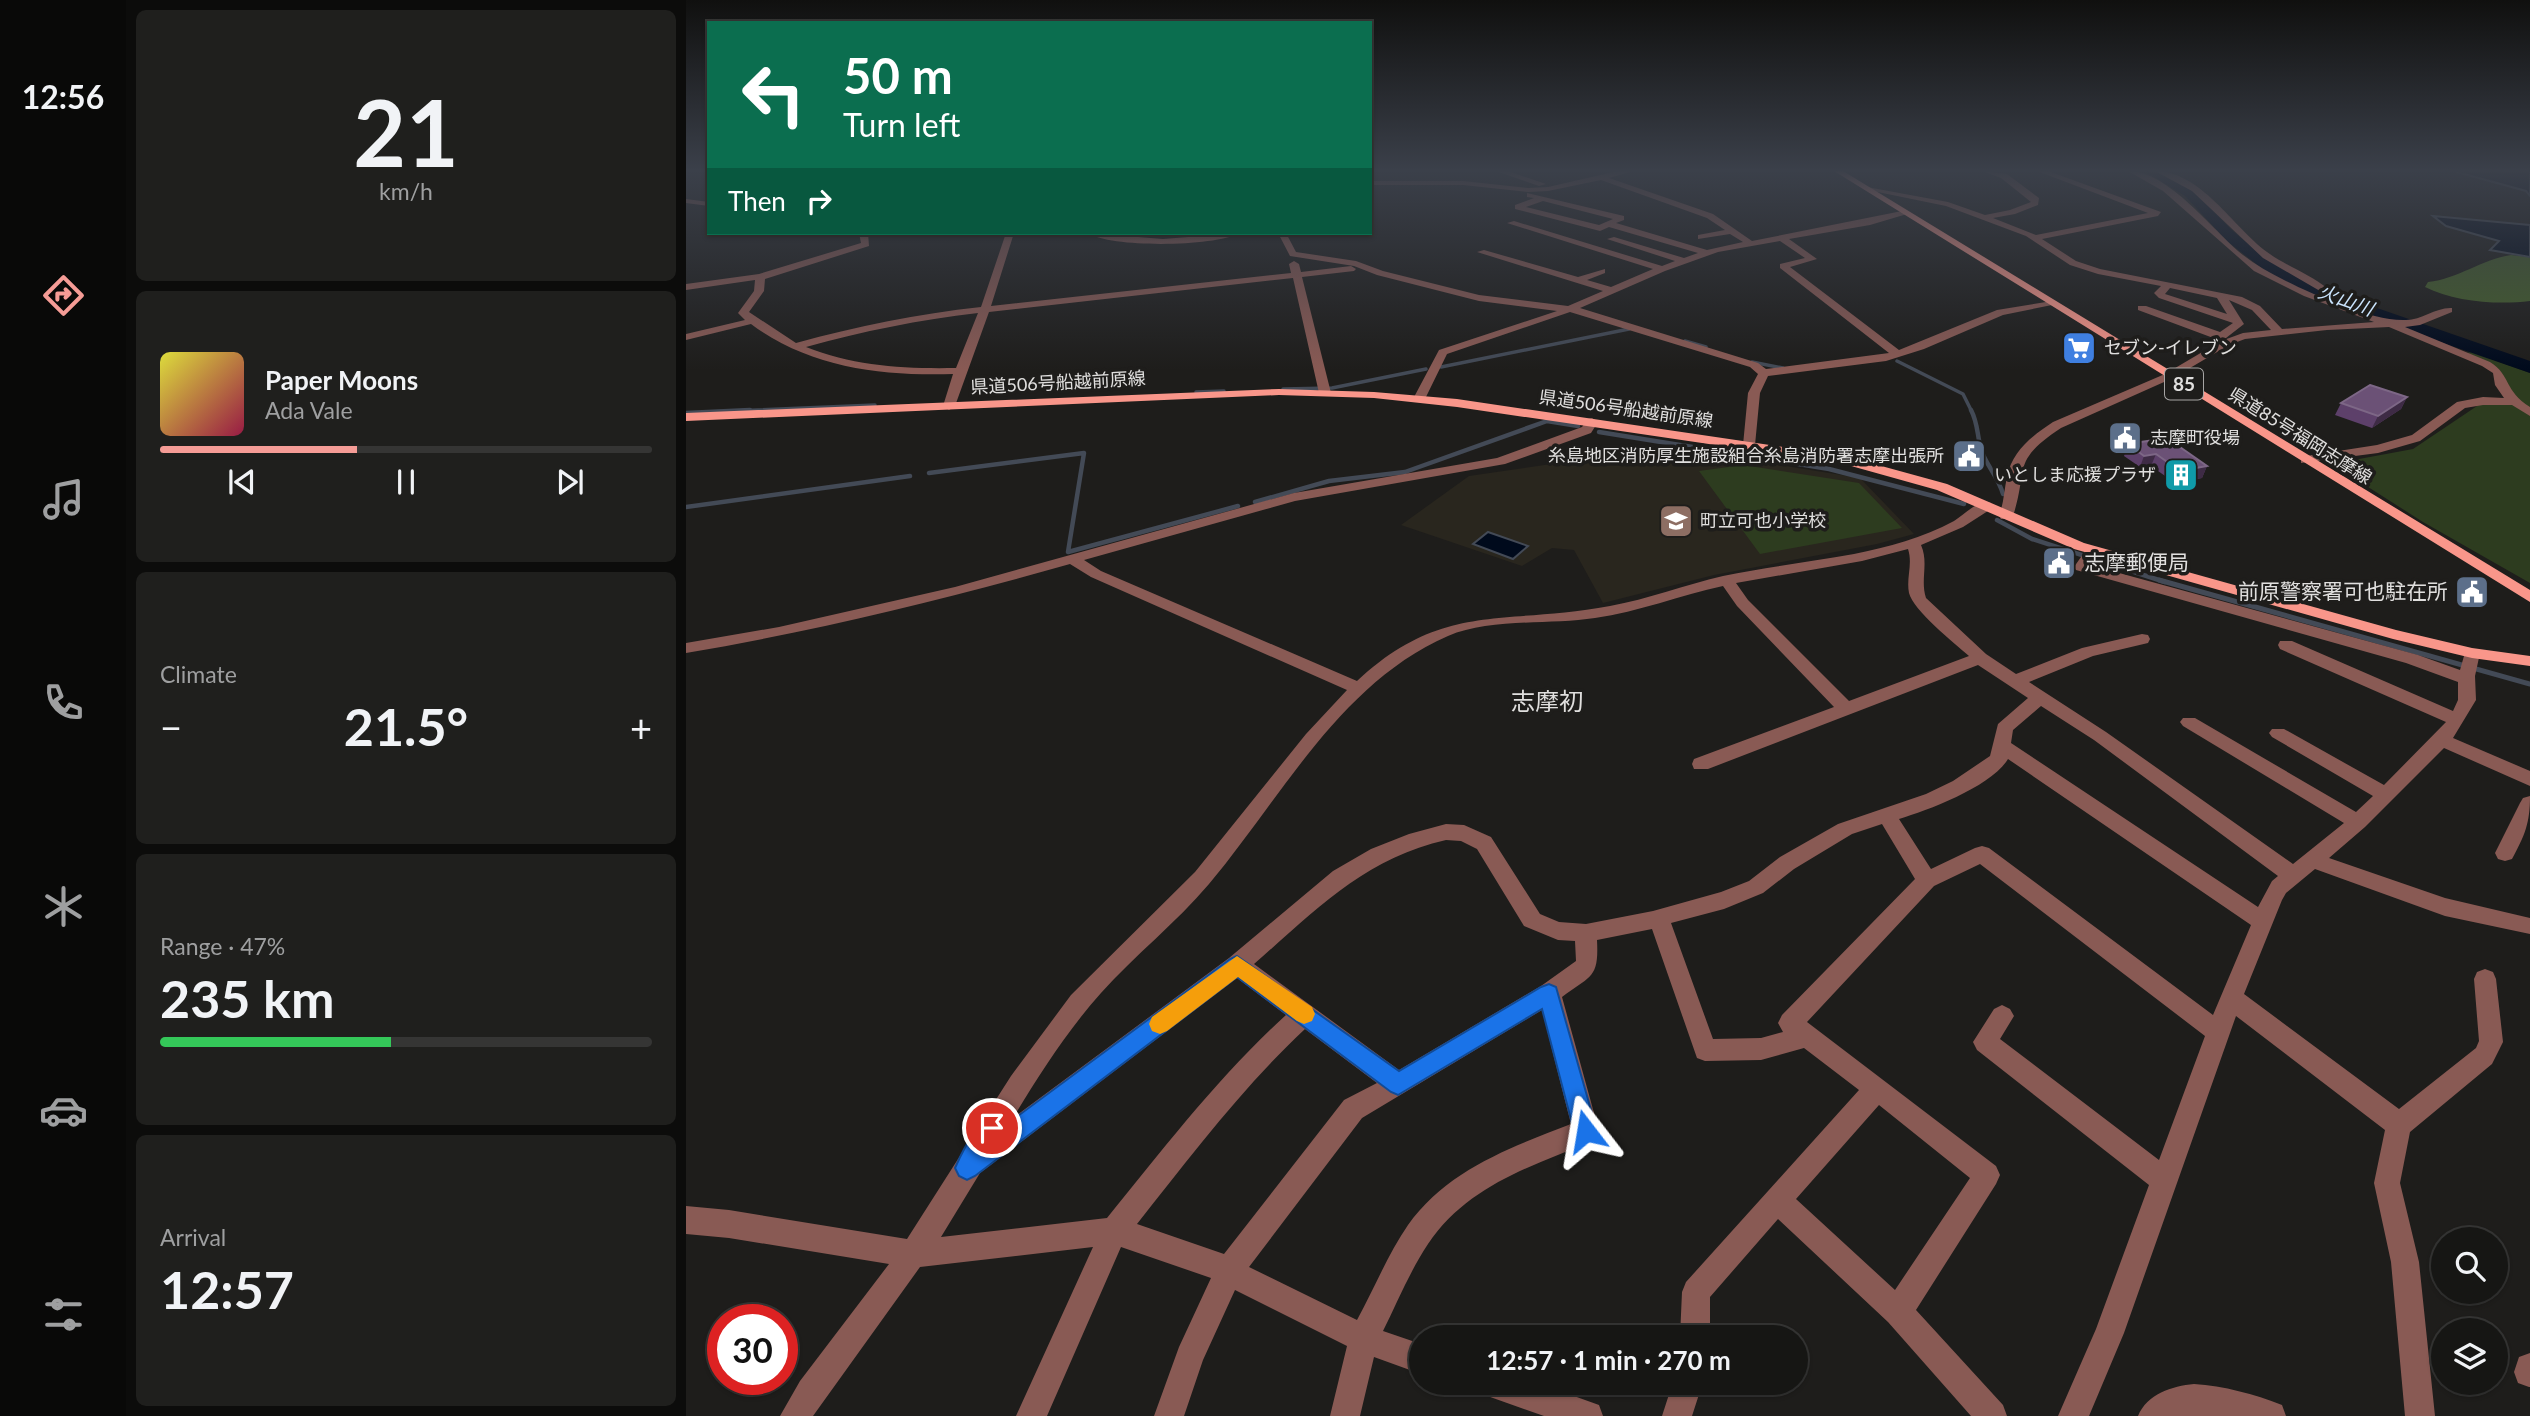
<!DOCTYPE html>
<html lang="en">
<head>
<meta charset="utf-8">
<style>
  body { margin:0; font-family:Lato,"Noto Sans JP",sans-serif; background:#1f1f1d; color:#f1f3f6; height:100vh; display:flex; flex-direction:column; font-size:26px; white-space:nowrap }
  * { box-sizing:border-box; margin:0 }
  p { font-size:23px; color:#9e9fa0 }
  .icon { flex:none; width:38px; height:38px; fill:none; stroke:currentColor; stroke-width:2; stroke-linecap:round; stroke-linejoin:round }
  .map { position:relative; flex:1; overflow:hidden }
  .drawer { display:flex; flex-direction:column; gap:10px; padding:10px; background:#0c0c0b; width:560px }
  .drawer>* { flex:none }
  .top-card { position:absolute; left:21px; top:21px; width:665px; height:214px; border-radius:0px; box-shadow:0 2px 5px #0004,0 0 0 2px #353534; background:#0b6e4f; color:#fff; overflow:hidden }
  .tools { position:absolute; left:1745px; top:1227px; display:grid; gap:14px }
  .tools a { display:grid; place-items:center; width:77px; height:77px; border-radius:50%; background:#161614; box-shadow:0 2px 5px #0004,0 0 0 2px #353534; font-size:35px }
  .speed { position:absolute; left:21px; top:1304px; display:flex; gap:14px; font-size:35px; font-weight:700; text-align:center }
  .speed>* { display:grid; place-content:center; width:91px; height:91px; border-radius:50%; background:#161614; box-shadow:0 2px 5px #0004,0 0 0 2px #353534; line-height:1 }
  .speed .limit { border:10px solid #d22; background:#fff; color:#111 }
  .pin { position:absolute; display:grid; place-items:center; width:60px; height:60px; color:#fff; margin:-30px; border:4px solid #fff; border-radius:50%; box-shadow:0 2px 7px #0007 }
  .me { position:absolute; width:77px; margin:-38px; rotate:346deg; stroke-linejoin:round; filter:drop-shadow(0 0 5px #0008) }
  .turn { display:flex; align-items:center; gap:24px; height:147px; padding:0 21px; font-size:32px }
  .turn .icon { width:91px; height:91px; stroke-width:2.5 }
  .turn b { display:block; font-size:49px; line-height:60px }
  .then { display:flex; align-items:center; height:66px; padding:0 21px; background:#0003; gap:14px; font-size:26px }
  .big { font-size:52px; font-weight:700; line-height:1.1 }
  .drawer .card { flex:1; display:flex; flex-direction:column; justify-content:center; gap:10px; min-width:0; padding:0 24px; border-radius:10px; background:#1f1f1d }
  .drawer .dial { align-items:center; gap:0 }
  .dial b { font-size:91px; line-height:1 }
  .song { display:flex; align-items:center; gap:21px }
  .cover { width:84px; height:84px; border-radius:10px; background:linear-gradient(135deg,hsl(60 70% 55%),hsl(340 70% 35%)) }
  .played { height:7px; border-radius:4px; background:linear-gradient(90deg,#f59c96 40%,#353534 40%) }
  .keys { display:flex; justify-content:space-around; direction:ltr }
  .heat { display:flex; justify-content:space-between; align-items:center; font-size:38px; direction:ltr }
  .charge { height:10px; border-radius:5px; background:linear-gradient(90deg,#34c759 47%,#353534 0) }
  .trip { position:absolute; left:723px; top:1325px; width:399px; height:70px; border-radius:35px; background:#161614; box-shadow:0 2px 5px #0004,0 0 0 2px #353534; font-weight:700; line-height:70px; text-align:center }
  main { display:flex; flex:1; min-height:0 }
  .tabs { display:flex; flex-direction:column; width:126px; justify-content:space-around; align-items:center; background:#090908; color:#9e9fa0 }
  .tabs .icon { width:49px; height:49px }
  .tabs .on { color:#f59c96 }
  .tabs b { font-size:32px; color:#f1f3f6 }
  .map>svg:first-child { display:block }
  .built { fill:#29261e }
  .green { fill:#2d3c1f }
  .forest { fill:#445e2b }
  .water { fill:#000a1c; stroke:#434a56; stroke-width:2 }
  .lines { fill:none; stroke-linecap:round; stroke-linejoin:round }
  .stream-far2 { stroke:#434a56; stroke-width:3.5 }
  .stream-far1 { stroke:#434a56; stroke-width:4.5 }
  .stream { stroke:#434a56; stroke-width:5 }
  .river { fill:#000a1c; fill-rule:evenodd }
  .minor { fill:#895a54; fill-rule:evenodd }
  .major { fill:#f9968a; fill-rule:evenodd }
  .wall { fill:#5d406a }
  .shaded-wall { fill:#3e2b45 }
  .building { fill:#6b5176; stroke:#7d6786; stroke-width:2 }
  .route { fill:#1a73e8; stroke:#114b97; stroke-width:2 }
  .slow { fill:#f59e0b }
  .labels { text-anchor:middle; stroke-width:7; stroke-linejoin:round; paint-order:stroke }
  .far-poi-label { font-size:18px; fill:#e0dfde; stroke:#1e1d1b; text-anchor:start }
  .far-street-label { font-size:18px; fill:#e0dfde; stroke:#1e1d1b }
  .far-water-label { font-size:19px; font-style:italic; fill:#cbe5fe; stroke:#1e1d1b }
  .shield { fill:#1e1d1b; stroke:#a6a5a4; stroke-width:2 }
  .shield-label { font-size:19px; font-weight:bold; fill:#e0dfde }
  .poi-label { font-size:21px; fill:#e0dfde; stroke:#1e1d1b; text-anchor:start }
  .quarter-label { font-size:24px; fill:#e0dfde; stroke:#1e1d1b }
</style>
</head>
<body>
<main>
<nav class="tabs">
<b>12:56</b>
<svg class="icon on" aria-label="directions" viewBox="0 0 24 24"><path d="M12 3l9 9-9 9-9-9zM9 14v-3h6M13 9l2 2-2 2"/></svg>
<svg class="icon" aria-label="music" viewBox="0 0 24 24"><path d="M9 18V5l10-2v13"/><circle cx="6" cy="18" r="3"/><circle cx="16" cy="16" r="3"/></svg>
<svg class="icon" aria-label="phone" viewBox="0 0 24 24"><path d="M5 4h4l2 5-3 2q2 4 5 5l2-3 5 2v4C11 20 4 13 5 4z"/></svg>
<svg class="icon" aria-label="climate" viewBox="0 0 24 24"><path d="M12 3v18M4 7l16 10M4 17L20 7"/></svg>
<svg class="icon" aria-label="car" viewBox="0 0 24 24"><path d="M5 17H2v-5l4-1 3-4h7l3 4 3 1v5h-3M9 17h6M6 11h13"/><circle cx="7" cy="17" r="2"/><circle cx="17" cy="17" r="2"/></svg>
<svg class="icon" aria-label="filters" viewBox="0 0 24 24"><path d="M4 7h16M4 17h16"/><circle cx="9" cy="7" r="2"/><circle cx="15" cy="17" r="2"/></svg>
</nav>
<section class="drawer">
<div class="card dial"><b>21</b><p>km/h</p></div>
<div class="card">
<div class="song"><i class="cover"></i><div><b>Paper Moons</b><p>Ada Vale</p></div></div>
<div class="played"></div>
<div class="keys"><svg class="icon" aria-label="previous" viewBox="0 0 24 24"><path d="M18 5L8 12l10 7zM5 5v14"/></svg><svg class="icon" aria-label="pause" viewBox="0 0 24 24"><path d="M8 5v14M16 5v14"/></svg><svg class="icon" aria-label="next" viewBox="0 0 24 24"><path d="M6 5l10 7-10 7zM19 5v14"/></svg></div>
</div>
<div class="card"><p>Climate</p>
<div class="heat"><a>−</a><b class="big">21.5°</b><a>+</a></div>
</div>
<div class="card"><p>Range · 47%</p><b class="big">235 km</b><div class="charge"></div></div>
<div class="card"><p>Arrival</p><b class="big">12:57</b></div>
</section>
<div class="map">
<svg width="1844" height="1416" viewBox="0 0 1844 1416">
  <rect width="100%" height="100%" fill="#1e1d1b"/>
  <path class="built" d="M981,447L1174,478L1228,534L1191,544L1028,575L917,603L888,550L866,548L836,566L715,525L783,476Z"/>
  <path class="green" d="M1786,352L1844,373V583L1737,522L1646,464L1727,449L1794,404H1834C1827,394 1822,384 1816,374C1810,363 1791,358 1781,353Z
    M1057,465L1173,483L1216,528L1074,554L1013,471Z"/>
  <path class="forest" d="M1825,255L1844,257V301C1812,305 1768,302 1739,287L1742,282C1772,279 1796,259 1825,255Z"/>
  <path class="water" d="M1767,171H1844V196L1840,191Z
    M1747,216L1844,225V257L1804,250L1813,241L1760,226Z
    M802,532L842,546L827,559L787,544Z"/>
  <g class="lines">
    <path class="stream-far2" d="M999,341L1020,347
      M1211,361L1277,394L1286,412
      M1066,362L1097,368
      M755,367L943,329
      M597,389L646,388L740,369
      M510,392L538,391
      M23,412L189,405"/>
    <path class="stream-far1" d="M1285,410C1292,423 1291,435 1295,449C1298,462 1312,476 1317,494
      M0,413L64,410
      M913,432L1143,469L1278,504
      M243,473L398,453L382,552L552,506
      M569,502L643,481L719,472L861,421L892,426
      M0,507L224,476
      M1311,520L1346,539L1479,582"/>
    <path class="stream" d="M1473,580L1844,684"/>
    <path class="river" d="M1458,171C1502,171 1523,211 1554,237C1581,260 1610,277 1642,291L1844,361V373L1630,299L1578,270L1542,242L1499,196Z"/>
    <path class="minor" d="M810,171H822L860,184L853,186Z
      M932,171H947L923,178L1027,214L1066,241L1221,210V214L1184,225L1103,239L1131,259L1104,267L1213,350L1311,310L1366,301L1371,304L1317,315L1238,349L1200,361L1082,376L1074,393L1069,445L1063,449L1057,445L1062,393L1072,374L1064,367L884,312L761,354L739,399L729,401L727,399L753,350L871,311L793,301L691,275L668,266L604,256L592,233H600L610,252L670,261L697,271L793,295L882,306L917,291L791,252L798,250L892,277L919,269V273L901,280L925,287L967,269L821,223L828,221L976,266L989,261L921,239L928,237L998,258L1012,253L923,227L914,231L829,209V205L848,198L841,197V193L938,216V220L930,223L1021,250L1057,242L1044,234L1012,239V235L1039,230L1021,218L915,180L862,191L842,192L777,185H684V181H777L842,188L862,187ZM857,201L927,219L913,225L840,207ZM1094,241L1119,258L1094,264V268L1203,353L1080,369L1072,363L894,308L979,271L1032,252Z
      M1296,171L1321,174L1353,198L1352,205L1329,214L1307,218L1350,235L1462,213L1351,171H1362L1475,212L1472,216L1356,239L1390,261L1414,269L1556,297L1574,306L1596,329L1688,322L1618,296L1568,271L1477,191L1442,171C1483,171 1526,230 1557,255C1570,265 1584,273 1598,280C1628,295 1688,322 1720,320C1736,320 1750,307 1766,308V312L1734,325L1719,327L1804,362C1825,375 1818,391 1844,407V416L1826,405H1797L1779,408L1734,441L1692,453L1615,463V457L1620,456L1691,445L1726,435L1771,402L1797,397L1818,398L1809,385L1807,373L1796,366L1703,327L1641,330L1559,339L1543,345L1487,378L1375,428C1324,462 1343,467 1327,516L1325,519H1315L1313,516C1318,503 1318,490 1321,477C1326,451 1346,436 1367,422L1479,374L1535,341L1557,333L1585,330L1566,310L1543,300L1558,324L1540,338L1530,339L1452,310V306H1460L1534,332L1547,323L1473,298L1468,293L1475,286L1412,274L1384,265L1340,236L1260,206L1177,189L1181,187L1262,202L1299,215L1324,210L1345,202L1315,178ZM1484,288L1531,298L1541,314L1479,294Z
      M1469,171C1515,171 1547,227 1581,252C1600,266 1624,274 1642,289L1634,291L1577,258L1506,191Z
      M0,199L23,202V206L0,203Z
      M173,233H182L183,246L79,279L78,291L63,312L110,343C172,326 231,314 295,307L320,233H328L305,306L605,273L603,264L608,261L613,264L615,272L665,266L670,269L668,271L616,277L645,393L639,396L633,393L607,278L303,312L269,406L263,410L257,406L267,374C196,376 124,368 65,324L0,340V334L59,320L52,313L68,291L69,280L0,290V284L73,274L175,243ZM292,313L270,368C218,369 168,366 120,347C177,331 233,320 292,313Z
      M402,233L477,239L553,233C529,247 424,248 402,233Z
      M906,418L912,422L905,433L819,464L609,501L398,560L415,571L671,681C758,600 820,626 924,606C962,599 999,585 1037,576C1080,567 1124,562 1168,554C1202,547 1237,538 1268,521C1279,514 1291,500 1305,503V509L1277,527L1235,545C1243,563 1234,580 1240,598L1300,654L1330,674L1396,648L1456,634L1462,635L1464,639L1462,643L1407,656L1343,682L1420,732L1607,864L1658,823L1497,726L1494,722L1497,718H1509L1670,812L1687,796L1586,737L1583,733L1586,729H1598L1698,785L1760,722L1594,649L1592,645L1594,641H1606L1767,711L1772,700V682L1720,663L1390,570L1388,567L1402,547L1407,546L1414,550L1404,565L1732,655L1774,670L1780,649H1792L1794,653L1789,676L1790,700L1767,738L1844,771V786L1758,748L1679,827L1643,858L1759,898L1844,918V934L1759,916L1629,869L1600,893L1596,900L1558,994L1713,1109L1790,1048L1793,1041L1788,979L1791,972L1799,969L1807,972L1810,979L1817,1042L1806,1064L1724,1132L1714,1183L1733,1262L1749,1416H1719L1705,1262L1688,1183L1699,1130L1550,1016L1438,1333L1403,1416H1372L1410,1329L1463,1185L1291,1050L1287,1042L1308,1009L1316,1005L1324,1009L1328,1016L1314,1039L1473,1160L1519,1036L1294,864L1248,886L1121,1022L1310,1166L1314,1175L1310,1184L1230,1310L1317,1405L1321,1416H1285L1202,1322L1092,1219L1024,1297V1337H994L996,1292L1000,1282L1173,1090L1118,1048L1075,1060L1019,1061L1011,1058L966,929L911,940C913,979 905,975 876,997L913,1131L909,1140C846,1166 782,1185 742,1244C724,1271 711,1303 697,1331L735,1344V1374L688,1357L674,1416H644L661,1346L549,1290L517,1360L498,1416H468L493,1347L525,1278L435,1247L361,1416H330L407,1247L234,1267L127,1416H94L114,1381L203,1264L43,1238L0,1234V1206L43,1210L221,1239L325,1076L385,995L509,872L620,734L661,690L405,577L384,564C257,600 130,631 0,653V643L93,627L269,587L608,493L811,458L896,427L902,419ZM1222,549C1227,564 1220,578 1223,593C1227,610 1268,643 1283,656L1163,701L1062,600L1050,583L1176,561ZM1037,586L1051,606L1148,707L1008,759L1006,764L1008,769H1022L1292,665L1342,698L1312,724L1304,756L1267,781L1240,794L1152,824L1094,857L1063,881L1035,892L967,911L900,924L873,922L854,914L805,837L778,825L760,824L723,834L685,849L647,871L543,958L327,1118C353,1075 381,1031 415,993C449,955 490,923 523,884C596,797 654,683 762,636C804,618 864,625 909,618C953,612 994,595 1037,586ZM1355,706L1408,740L1592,876L1586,881L1572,907L1325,743L1327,730ZM1322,759L1565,925L1527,1015L1303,848L1296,846L1289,848L1245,869L1213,819C1243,810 1306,786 1322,759ZM1196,824L1229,879L1096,1015L1092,1023L1097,1032L1075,1038L1027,1039L985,923L1038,909L1077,893L1108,869L1166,834ZM760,840L775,841L791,849L838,926L872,940L889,941L890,961L855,986L713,1070L568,964C629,911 677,859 760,840ZM551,978L600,1015C533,1076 478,1148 421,1218L255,1237L294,1173ZM856,1010L885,1124C825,1147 761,1170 722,1225C702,1254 688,1289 671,1320L563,1267L676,1118ZM619,1029L691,1083L658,1100L538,1254L451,1224C504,1157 556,1088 619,1029ZM1193,1105L1284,1178L1209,1290L1110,1199Z
      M1844,796C1844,823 1839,835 1826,859L1819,861L1812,859L1809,853L1834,803L1837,798Z
      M1844,1353V1387H1843L1832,1383L1828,1372L1833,1357Z
      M789,1382H849L913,1405L917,1416H858L793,1393Z
      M987,1382H1017L1006,1416H976Z
      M1508,1384C1538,1386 1568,1394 1596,1405L1600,1416H1452C1461,1394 1486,1386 1508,1384Z"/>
    <path class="major" d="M1148,171H1157L1844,590V602Z
      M593,389L688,392L771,399L1159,456L1261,484L1398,543L1710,630L1786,648L1844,656V666L1786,658L1707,639L1388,549L1251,490L1158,464L771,407L688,398L593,395L0,421V413Z"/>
  </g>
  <path class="wall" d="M1721,397L1715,409L1686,428L1649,415L1655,403Z
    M1442,444L1521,466L1516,478L1489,483L1465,466L1454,467L1438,456Z"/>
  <path class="shaded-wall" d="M1721,397L1715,409L1686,428L1692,416Z
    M1470,454L1465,466L1454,467L1458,456Z
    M1521,466L1516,478L1489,483L1494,471Z"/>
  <path class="building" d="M1684,385L1721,397L1692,416L1655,403Z
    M1481,438L1521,466L1494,471L1470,454L1458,456L1442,444Z"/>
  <linearGradient id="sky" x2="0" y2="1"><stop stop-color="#10100f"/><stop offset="0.46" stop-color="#3b404a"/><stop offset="1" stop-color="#3b404a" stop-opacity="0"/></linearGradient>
  <rect width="1844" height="370" fill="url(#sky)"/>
  <path class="route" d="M551,956L713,1071L855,987L863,984L870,987L911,1131L908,1139L900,1143L891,1139L888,1131L856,1009L712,1095L705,1092L551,977L289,1176L281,1180L273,1176L269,1168C276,1152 290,1124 306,1117L314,1120L317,1127L544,959Z"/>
  <path class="slow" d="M551,956L626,1007L629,1014L626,1021L618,1024L611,1021L552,977L481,1031L474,1034L466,1031L463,1024L466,1017Z"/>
  <defs>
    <g id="supermarket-square" transform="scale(1.75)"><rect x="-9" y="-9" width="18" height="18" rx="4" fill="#3f7fe0" stroke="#1e1d1b"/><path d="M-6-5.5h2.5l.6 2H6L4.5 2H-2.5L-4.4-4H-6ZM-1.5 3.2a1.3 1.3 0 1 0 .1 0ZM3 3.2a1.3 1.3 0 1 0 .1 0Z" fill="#fff"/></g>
    <g id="civic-square" transform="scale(1.75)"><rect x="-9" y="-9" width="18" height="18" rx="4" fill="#5c6f8a" stroke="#1e1d1b"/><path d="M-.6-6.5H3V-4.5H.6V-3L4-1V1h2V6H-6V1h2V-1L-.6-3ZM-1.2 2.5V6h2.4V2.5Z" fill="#fff"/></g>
    <g id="building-square" transform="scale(1.75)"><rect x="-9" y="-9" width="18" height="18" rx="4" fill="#0f9aa8" stroke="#1e1d1b"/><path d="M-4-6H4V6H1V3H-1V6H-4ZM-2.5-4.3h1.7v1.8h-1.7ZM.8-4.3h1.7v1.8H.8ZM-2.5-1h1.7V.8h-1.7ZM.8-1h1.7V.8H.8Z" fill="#fff"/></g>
    <g id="school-square" transform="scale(1.75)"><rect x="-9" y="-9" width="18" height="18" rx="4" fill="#8d6e63" stroke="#1e1d1b"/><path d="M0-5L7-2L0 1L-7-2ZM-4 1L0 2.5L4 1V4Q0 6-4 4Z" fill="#fff"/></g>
  </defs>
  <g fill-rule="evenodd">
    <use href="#supermarket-square" x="1393" y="348"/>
    <use href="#civic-square" x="1439" y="438"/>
    <use href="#civic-square" x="1283" y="456"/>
    <use href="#building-square" x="1495" y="475"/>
    <use href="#school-square" x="990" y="521"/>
    <use href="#civic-square" x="1373" y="563"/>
    <use href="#civic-square" x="1786" y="592"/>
  </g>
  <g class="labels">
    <g class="far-poi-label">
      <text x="1418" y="354">セブン-イレブン</text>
      <text x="1464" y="444">志摩町役場</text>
      <text x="1258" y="462" text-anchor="end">糸島地区消防厚生施設組合糸島消防署志摩出張所</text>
      <text x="1470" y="481" text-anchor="end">いとしま応援プラザ</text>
      <text x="1014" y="527">町立可也小学校</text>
    </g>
    <g class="far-street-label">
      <text transform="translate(372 383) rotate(-3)" y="6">県道506号船越前原線</text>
      <text transform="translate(940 409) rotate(8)" y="6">県道506号船越前原線</text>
      <text transform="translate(1614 436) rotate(32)" y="6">県道85号福岡志摩線</text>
    </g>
    <g class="far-water-label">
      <text transform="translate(1660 300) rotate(20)" y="7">火山川</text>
    </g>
    <rect class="shield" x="1479" y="368.5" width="38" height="31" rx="5"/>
    <g class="shield-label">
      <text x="1498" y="391">85</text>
    </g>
    <g class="poi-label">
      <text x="1398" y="570">志摩郵便局</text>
      <text x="1762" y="599" text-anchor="end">前原警察署可也駐在所</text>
    </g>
    <g class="quarter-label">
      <text x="861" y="710">志摩初</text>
    </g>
  </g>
</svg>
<div class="tools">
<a><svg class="icon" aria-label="search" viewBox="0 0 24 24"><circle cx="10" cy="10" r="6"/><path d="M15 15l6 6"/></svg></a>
<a><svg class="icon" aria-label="layers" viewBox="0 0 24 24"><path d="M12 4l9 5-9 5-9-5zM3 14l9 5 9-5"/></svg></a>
</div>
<div class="speed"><div class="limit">30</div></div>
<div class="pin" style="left:306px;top:1128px;background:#d93025"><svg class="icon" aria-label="arrive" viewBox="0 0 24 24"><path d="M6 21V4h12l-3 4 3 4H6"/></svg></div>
<svg class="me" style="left:900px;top:1131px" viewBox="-20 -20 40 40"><path d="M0-17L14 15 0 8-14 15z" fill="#1a73e8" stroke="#fff" stroke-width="4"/></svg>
<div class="trip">12:57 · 1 min · 270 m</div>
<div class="top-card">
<div class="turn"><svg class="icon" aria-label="left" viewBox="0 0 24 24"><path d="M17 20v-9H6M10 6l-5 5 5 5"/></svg><div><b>50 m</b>Turn left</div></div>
<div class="then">Then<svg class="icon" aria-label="right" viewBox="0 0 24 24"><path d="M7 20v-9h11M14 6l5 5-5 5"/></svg></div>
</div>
</div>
</main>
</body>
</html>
